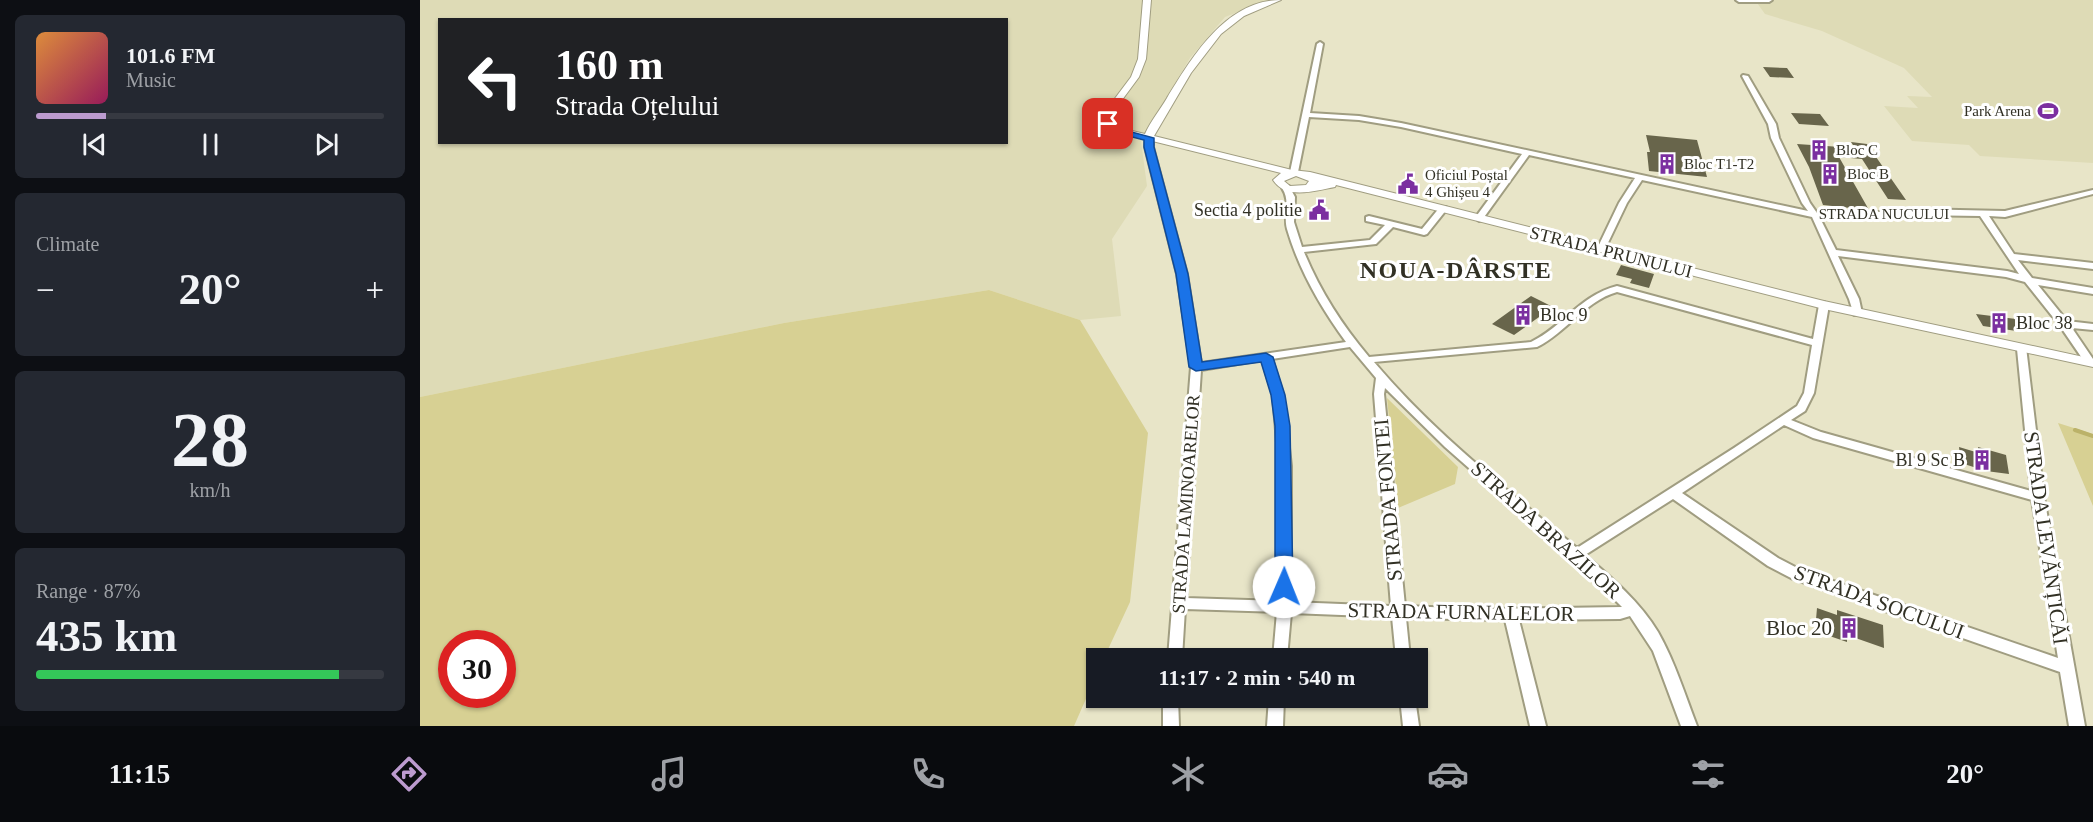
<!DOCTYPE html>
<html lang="en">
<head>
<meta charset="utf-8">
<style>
  body { margin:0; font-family:Georgia,serif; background:#242831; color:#f1f3f6; height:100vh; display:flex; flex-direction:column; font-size:22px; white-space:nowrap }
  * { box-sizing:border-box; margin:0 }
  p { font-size:20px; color:#9ea1a6 }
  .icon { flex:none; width:33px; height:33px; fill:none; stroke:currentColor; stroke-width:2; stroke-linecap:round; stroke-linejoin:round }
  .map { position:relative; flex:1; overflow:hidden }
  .drawer { display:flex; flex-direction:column; gap:15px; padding:15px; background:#0d0f14; width:420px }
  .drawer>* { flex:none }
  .hud { position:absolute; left:18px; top:18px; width:570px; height:126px; border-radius:0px; box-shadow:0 2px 4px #0004; background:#202124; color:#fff; overflow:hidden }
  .speed { position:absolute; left:18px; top:630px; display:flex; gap:12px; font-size:30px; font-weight:700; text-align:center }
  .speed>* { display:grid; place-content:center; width:78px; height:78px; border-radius:50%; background:#171b24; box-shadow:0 2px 4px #0004; line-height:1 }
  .speed .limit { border:9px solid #d22; background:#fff; color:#111 }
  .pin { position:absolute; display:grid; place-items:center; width:51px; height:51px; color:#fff; margin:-26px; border-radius:12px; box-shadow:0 3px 9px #0006 }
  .me { position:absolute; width:66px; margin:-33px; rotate:1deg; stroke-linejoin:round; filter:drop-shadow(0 0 4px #0008) }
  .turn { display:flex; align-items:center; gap:21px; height:126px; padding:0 18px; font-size:27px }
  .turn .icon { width:78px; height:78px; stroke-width:2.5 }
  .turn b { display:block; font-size:42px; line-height:51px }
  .big { font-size:45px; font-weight:700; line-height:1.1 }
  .drawer .card { flex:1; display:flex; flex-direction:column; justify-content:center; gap:9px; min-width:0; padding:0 21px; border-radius:9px; background:#242831 }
  .drawer .dial { align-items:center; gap:0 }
  .dial b { font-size:78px; line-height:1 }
  .song { display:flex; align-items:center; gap:18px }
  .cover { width:72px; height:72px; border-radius:9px; background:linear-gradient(135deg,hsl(30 70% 55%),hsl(330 70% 35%)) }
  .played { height:6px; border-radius:3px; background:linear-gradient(90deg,#bc9bcf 20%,#363941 20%) }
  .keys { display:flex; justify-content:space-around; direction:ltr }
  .heat { display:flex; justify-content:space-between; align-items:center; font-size:33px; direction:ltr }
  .charge { height:9px; border-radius:4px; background:linear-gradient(90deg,#34c759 87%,#363941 0) }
  .trip { position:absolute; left:666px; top:648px; width:342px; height:60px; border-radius:0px; background:#171b24; box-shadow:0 2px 4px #0004; font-weight:700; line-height:60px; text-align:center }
  .tab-bar { display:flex; height:96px; justify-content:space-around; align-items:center; background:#090b0e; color:#9ea1a6 }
  .tab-bar .icon { width:42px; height:42px }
  .tab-bar .current { color:#bc9bcf }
  .tab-bar b { font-size:27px; color:#f1f3f6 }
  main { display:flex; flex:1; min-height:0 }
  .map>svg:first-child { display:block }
  .built { fill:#dedbb6; fill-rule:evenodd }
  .green { fill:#d7d093; fill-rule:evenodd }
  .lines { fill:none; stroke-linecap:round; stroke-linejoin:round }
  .stream { stroke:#bbb269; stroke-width:4 }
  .building { fill:#68654b }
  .minor-casing { stroke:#a09d81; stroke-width:4 }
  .tertiary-casing { stroke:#a09d81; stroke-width:2 }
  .minor { fill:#fff; fill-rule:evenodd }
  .tertiary { fill:#fff; fill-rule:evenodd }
  .route { fill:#1a73e8; stroke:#114b97; stroke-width:1.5 }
  .labels { text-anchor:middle; stroke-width:6; stroke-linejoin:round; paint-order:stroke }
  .far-poi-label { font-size:15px; fill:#313024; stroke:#fff; text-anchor:start }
  .far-street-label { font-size:15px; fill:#313024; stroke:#fff }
  .poi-label { font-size:18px; fill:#313024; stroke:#fff; text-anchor:end }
  .street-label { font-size:18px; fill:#313024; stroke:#fff }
  .near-street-label { font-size:21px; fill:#313024; stroke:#fff }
  .near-poi-label { font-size:21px; fill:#313024; stroke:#fff; text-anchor:end }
  .district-label { font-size:24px; font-weight:bold; letter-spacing:1.5px; fill:#313024; stroke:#fff }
</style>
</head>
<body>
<main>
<section class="drawer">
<div class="card">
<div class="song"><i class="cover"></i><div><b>101.6 FM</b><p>Music</p></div></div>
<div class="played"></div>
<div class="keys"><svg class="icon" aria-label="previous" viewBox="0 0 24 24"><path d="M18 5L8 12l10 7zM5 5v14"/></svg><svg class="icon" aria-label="pause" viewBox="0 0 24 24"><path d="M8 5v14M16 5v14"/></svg><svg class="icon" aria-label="next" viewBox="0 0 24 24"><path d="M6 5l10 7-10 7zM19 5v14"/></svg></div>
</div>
<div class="card"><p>Climate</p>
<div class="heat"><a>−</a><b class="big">20°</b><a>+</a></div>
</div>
<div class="card dial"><b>28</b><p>km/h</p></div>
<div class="card"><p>Range · 87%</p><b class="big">435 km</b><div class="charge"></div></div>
</section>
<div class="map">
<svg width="1673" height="726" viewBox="0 0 1673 726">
  <rect width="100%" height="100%" fill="#e8e5c8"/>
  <path class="built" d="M0,0H849L805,17L770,58L721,141L727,186L692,239L701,316L660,320L569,290L364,323L0,397ZM20,20H586V142H20Z
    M1335,0H1673V163L1560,156L1549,145L1492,141L1464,106L1498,108L1487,96L1512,97L1484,68L1402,31L1345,14Z"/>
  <path class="green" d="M569,290L660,320L728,433L710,602L684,658H676V676L654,726H0V397L364,323ZM32,644H82V694H32Z
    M967,398L1038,467L1035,484L978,508Z
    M1638,423L1673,434V506Z"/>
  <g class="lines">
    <path class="stream" d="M1655,430L1673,436"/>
  </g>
  <path class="building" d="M1343,67L1367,68L1374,78L1350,77Z
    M1371,113L1400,114L1409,126L1379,124Z
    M1226,135L1277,140L1287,177L1229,171L1227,152H1230Z
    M1431,142L1447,144L1486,200L1468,199L1442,159L1419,157L1449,210L1403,205L1389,167L1377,144L1435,148Z
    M1201,265L1234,274L1229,288L1210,283L1212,279L1196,275Z
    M1111,296L1133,307L1094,335L1072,324Z
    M1556,314L1596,319L1603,332L1563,326Z
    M1539,447L1559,453L1558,447L1586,455L1589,474L1566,471L1541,463Z
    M1397,608L1417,615V610L1463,625L1464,648L1427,635V642L1395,631Z"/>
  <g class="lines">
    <g class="minor-casing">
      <path id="minor" d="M1316,0H1352L1349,2H1319Z
        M900,42L903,44L890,113L939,116L981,123L1388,211L1382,203L1351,138L1348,124L1322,76L1323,75L1328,76L1356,124L1359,138L1390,203L1397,213H1446L1494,209L1585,211L1673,190V194L1585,217L1569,216L1594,254L1673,263V269L1598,260L1612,278L1673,288V294L1618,285L1647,321L1673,324V330L1652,328L1673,359V364H1666L1640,326L1605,282L1586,277L1418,256L1439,299L1442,313L1440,315H1434L1429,299L1392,217L1222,180L1207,203L1185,249L1181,252L1177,249L1199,203L1215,178L1109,155L1062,220L1059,221L1055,218L1102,154L981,127L939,120L889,117L878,172L877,174H871L870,172L897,44ZM1494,215L1560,216L1599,274L1587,271L1416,250L1400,218L1446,219Z
        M726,136L733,138V147L767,274L781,363L926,342C901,308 879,270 867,229C863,215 871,201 862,188L866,186H869L875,197L874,222L882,247L950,240L965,225L946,221V217L949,216L1002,229L1020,207H1026L1027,209L1007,234L1004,235L973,227L956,244L884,252C900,291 922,325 949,357L1111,342C1144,326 1159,296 1197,286L1393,339L1399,305L1404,302L1409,305L1394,393L1385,411L1371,420L1401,432L1611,491L1597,349L1598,347H1606L1624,497L1665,726H1649L1640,672L1371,578L1348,566L1253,499L1165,555C1192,578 1220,602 1238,632C1255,662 1265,695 1277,726H1261L1233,651L1210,616L1200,619L1099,620L1126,726H1110L1085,620L986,618L990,658H976L972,617L871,613L867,658H853L857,612L765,609L762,658H748L771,367L757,274L725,147ZM1197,292L1392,345L1384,393L1377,406L1314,448L1157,548C1087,490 1013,432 954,362L1117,347C1146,333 1165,301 1197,292ZM930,347L956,378L954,394L971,606L871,602V466L863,395L852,359ZM842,360L853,395L859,466L857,601L766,598L781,370ZM965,388L1025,447L1167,572L1202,607L1060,609L985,606L964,394ZM1364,425L1393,438L1612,500L1638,658L1381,570L1358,558L1262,493Z
        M743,698H758L759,726H743Z
        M849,698H864L863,726H847Z
        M980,698H995L999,726H983Z"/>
    </g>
    <g class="tertiary-casing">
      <path id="tertiary" d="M723,0H731L726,59L719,77L688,119L693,124L691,126L725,134C730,122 740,110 747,98C772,57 806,0 861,0L824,16L801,34L771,73L734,136L872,170L890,172L1404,301L1673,359V367L1404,309L916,185L915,187C894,191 866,200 853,180L861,173L684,129H664V121L674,116L681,117L711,77L718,59ZM676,122L682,123L672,125ZM876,176L889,181L886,185L870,186L864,181Z"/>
    </g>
    <use href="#minor" class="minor"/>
    <use href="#tertiary" class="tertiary"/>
  </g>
  <path class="route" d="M688,121L692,122L693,127L734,138V147L768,274L782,362L846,353L853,357L865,395L870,426L873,587L871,592L864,594L858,592L855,587V426L851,395L841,362L776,371L769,367L756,274L724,147V140L682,129V125Z"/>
  <defs>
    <g id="stadium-bare" transform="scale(1.62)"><path d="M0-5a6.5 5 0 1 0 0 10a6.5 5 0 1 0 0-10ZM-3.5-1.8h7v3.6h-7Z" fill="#7b2fa0" stroke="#fff" stroke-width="2.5" paint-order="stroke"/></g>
    <g id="building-bare" transform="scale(1.62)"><path d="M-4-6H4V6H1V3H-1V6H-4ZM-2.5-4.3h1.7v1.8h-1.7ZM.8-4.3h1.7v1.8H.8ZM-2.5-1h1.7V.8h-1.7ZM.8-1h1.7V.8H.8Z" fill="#7b2fa0" stroke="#fff" stroke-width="2.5" paint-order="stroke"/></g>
    <g id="civic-bare" transform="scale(1.62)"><path d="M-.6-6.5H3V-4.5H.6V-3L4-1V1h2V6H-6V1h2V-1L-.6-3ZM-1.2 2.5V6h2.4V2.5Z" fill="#7b2fa0" stroke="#fff" stroke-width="2.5" paint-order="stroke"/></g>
  </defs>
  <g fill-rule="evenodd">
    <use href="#stadium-bare" x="1628" y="111"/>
    <use href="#building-bare" x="1399" y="150"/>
    <use href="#building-bare" x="1247" y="164"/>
    <use href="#building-bare" x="1410" y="174"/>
    <use href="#civic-bare" x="988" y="184"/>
    <use href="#civic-bare" x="899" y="210"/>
    <use href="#building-bare" x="1103" y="315"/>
    <use href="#building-bare" x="1579" y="323"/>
    <use href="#building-bare" x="1562" y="460"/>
    <use href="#building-bare" x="1429" y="628"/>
  </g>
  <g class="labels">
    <g class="far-poi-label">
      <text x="1611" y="116" text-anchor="end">Park Arena</text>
      <text x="1416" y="155">Bloc C</text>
      <text x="1264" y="169">Bloc T1-T2</text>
      <text x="1427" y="179">Bloc B</text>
      <text x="1005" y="180">Oficiul Poștal<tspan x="1005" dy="17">4 Ghișeu 4</tspan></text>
    </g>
    <g class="far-street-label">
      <text x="1464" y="219">STRADA NUCULUI</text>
    </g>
    <g class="poi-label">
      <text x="882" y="216">Sectia 4 politie</text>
      <text x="1120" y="321" text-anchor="start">Bloc 9</text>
      <text x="1596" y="329" text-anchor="start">Bloc 38</text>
      <text x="1545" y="466">Bl 9 Sc B</text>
    </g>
    <g class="street-label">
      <text transform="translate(1191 252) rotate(14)" y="6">STRADA PRUNULUI</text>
      <text transform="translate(766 504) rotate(-86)" y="6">STRADA LAMINOARELOR</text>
    </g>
    <g class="near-street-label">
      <text transform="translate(968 500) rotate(-95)" y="7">STRADA FONTEI</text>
      <text transform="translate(1126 530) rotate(42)" y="7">STRADA BRAZILOR</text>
      <text transform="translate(1626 538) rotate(82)" y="7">STRADA LEVĂNȚICĂI</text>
      <text transform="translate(1459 602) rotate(20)" y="7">STRADA SOCULUI</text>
      <text transform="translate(1041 612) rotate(1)" y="7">STRADA FURNALELOR</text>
    </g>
    <g class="near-poi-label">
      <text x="1412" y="635">Bloc 20</text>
    </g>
    <g class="district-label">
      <text x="1036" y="278">NOUA-DÂRSTE</text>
    </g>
  </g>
</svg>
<div class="speed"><div class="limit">30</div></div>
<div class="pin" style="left:688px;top:124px;background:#d93025"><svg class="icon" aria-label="arrive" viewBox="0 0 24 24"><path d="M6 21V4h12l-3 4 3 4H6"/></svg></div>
<svg class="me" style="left:864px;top:587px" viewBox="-20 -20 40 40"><circle r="19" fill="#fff"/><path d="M0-13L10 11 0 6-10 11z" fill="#1a73e8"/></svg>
<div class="trip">11:17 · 2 min · 540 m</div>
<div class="hud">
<div class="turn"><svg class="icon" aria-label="left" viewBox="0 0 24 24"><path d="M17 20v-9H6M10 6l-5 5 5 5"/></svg><div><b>160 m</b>Strada Oțelului</div></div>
</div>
</div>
</main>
<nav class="tab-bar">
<b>11:15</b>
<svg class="icon current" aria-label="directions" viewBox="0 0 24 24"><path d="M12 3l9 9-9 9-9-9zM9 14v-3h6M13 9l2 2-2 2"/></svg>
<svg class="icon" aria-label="music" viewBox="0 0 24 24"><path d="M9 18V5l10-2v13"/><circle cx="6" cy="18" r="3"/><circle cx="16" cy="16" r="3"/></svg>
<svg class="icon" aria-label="phone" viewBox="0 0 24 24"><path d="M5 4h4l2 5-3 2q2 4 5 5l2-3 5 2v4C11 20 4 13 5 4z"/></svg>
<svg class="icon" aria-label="climate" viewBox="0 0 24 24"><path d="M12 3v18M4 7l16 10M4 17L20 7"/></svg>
<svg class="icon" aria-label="car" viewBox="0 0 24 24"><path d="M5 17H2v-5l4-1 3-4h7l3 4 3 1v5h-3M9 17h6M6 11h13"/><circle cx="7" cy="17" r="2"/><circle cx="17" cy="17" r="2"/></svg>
<svg class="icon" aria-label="filters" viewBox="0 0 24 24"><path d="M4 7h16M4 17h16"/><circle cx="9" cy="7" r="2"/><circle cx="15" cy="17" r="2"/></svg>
<b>20°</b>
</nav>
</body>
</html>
